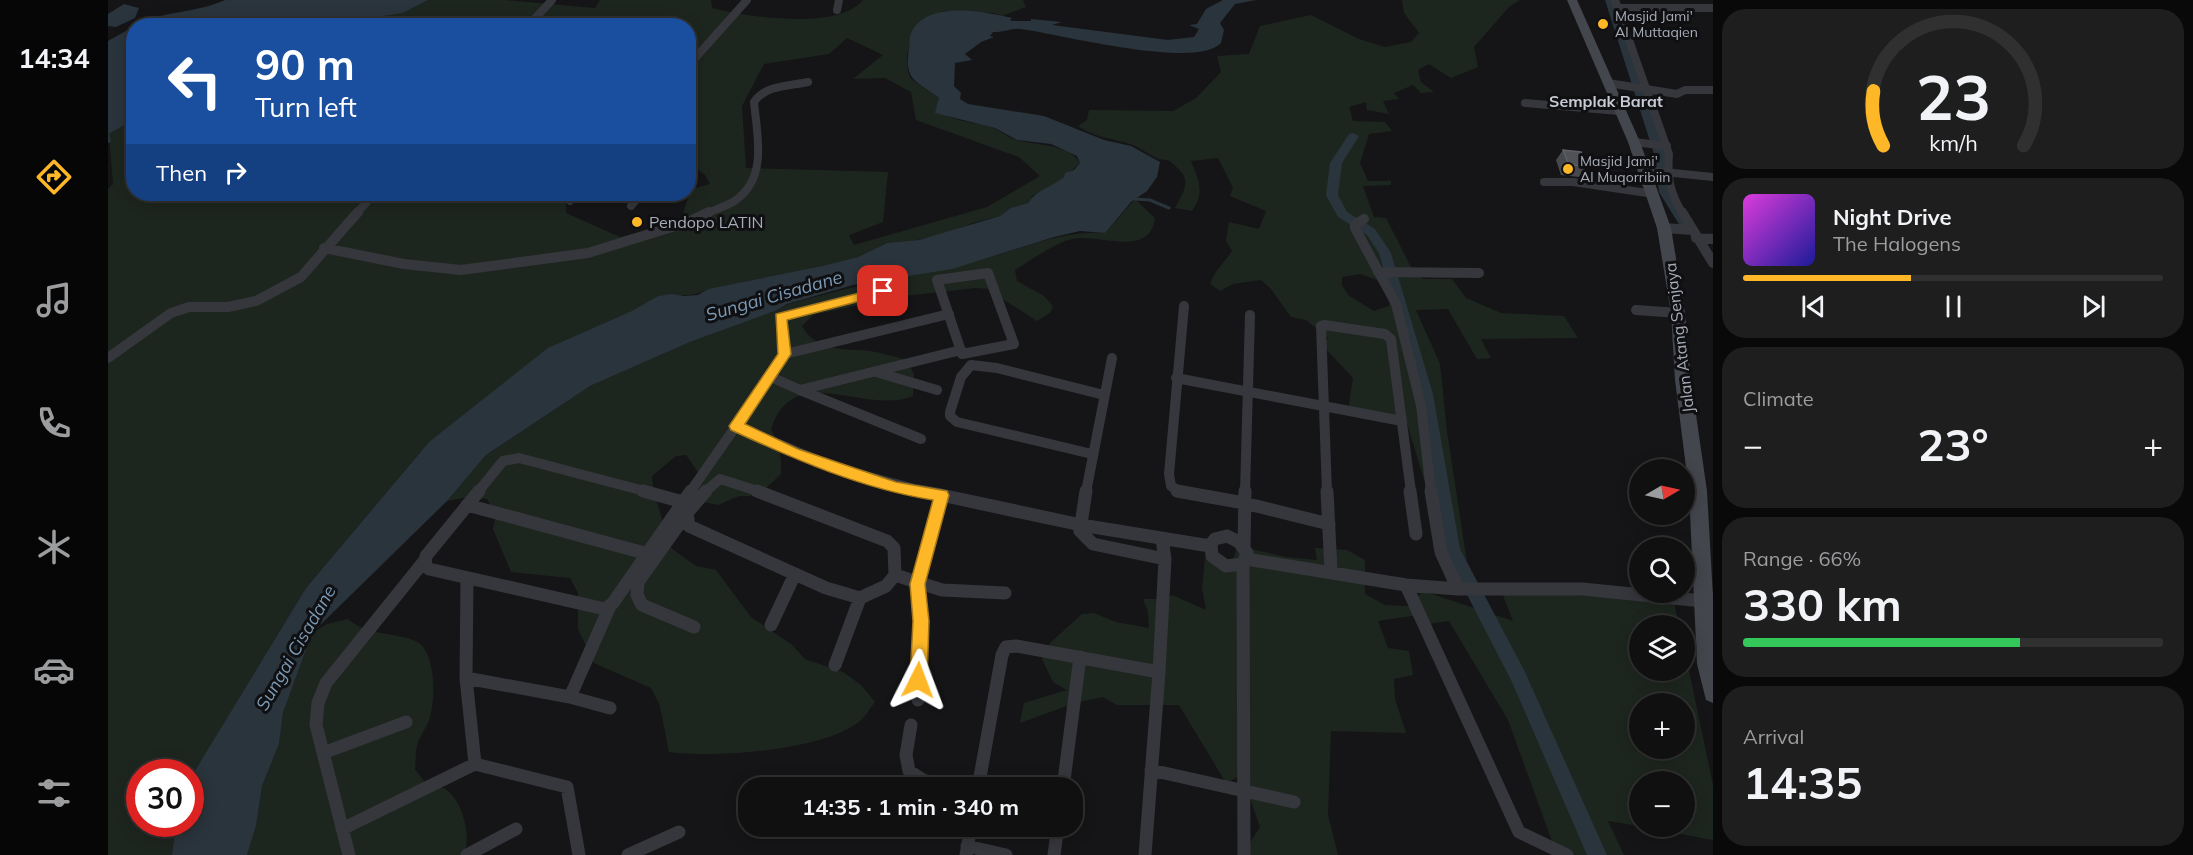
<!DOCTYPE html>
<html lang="en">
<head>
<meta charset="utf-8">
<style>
  body { margin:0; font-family:Mulish,sans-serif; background:#1e1e1f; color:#f1f3f6; height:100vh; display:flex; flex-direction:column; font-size:22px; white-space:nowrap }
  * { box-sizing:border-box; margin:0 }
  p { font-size:20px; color:#9c9d9f }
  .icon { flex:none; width:33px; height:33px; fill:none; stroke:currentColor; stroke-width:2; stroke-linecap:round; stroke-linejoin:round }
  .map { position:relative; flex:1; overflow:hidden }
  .drawer { display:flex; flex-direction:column; gap:9px; padding:9px; background:#090909; width:480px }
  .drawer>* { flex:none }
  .banner { position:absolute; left:18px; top:18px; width:570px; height:183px; border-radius:24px; box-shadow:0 3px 15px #0003,0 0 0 2px #303031; background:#1a4fa0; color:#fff; overflow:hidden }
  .needle { width:39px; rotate:81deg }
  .tools { position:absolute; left:1521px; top:459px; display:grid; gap:12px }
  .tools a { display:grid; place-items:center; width:66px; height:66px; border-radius:50%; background:#101011; box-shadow:0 3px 15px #0003,0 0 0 2px #303031; font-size:30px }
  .speed { position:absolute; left:18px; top:759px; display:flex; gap:12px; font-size:30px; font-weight:700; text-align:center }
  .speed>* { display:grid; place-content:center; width:78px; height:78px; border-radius:50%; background:#101011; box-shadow:0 3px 15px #0003,0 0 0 2px #303031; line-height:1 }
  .speed .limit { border:9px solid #d22; background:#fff; color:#111 }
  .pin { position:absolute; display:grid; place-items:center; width:51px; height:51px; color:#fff; margin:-26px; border-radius:12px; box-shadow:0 3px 9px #0006 }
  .me { position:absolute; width:66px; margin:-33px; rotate:3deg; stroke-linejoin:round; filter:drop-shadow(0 0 4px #0008) }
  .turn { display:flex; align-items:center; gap:21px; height:126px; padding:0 30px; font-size:27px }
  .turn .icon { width:78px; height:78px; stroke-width:2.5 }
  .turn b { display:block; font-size:42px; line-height:51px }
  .then { display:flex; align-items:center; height:57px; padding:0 30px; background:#0003; gap:12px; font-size:22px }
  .big { font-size:45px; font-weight:700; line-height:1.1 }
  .drawer .widget { flex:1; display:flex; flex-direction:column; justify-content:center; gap:9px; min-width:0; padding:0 21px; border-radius:24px; background:#1e1e1f }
  .drawer .dial { align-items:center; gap:0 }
  .dial svg { height:156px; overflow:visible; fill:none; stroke:#303031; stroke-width:7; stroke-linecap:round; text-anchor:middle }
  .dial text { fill:#f1f3f6; stroke:none }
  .song { display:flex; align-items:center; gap:18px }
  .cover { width:72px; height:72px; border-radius:9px; background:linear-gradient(135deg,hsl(300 70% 55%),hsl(240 70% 35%)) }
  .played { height:6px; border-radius:3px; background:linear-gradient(90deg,#feb726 40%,#303031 40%) }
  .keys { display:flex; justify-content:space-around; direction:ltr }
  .heat { display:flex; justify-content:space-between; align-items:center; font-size:33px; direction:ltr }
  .charge { height:9px; border-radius:4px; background:linear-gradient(90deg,#34c759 66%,#303031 0) }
  .trip { position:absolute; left:630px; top:777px; width:345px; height:60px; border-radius:24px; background:#101011; box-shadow:0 3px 15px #0003,0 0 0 2px #303031; font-weight:700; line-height:60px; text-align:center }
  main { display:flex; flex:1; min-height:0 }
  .dock { display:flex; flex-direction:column; width:108px; justify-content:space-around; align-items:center; background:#060607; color:#9c9d9f }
  .dock .icon { width:42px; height:42px }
  .dock .on { color:#feb726 }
  .dock b { font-size:27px; color:#f1f3f6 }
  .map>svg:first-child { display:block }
  .green { fill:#1d261e; fill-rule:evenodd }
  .water { fill:#2a343c }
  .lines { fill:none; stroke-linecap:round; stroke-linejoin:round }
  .stream { stroke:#2a343c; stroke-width:3 }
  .canal { fill:#2a343c; fill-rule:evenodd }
  .minor-far2 { stroke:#36373d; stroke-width:8 }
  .minor-far1 { stroke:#36373d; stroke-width:10 }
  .minor { stroke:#36373d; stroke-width:13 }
  .secondary { fill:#44464d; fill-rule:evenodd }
  .wall { fill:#46484c }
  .building { fill:#515258; stroke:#5e6067; stroke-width:1.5 }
  .route { fill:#feb726; stroke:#a57719; stroke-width:1.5 }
  .poi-dot { fill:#feb726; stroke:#101012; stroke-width:2 }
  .labels { text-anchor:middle; stroke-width:6; stroke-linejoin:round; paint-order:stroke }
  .far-poi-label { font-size:14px; fill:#a6acb8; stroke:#101012; text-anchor:start }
  .far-quarter-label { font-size:16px; font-weight:bold; fill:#c7cbd4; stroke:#101012 }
  .poi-label { font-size:16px; fill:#a6acb8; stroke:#101012; text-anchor:start }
  .street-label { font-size:16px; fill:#a6acb8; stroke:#101012 }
  .water-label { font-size:18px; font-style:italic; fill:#7b9ab6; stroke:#101012 }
</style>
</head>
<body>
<main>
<nav class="dock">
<b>14:34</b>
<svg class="icon on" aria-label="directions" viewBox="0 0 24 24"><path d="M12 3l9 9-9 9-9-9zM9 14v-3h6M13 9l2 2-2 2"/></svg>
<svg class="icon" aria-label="music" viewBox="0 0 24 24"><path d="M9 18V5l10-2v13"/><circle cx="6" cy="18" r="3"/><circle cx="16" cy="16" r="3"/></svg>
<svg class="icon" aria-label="phone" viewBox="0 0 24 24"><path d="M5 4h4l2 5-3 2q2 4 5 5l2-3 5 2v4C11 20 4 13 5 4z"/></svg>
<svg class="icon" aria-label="climate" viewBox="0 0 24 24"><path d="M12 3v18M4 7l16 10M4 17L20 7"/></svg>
<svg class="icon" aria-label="car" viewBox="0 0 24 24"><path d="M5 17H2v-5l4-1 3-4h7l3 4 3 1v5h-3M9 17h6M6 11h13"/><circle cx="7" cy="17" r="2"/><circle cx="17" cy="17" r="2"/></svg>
<svg class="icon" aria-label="filters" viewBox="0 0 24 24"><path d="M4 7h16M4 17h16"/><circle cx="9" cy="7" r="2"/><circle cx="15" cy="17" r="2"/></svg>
</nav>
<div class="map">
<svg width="1605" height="855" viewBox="0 0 1605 855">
  <rect width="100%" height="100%" fill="#151517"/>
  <path class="green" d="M320,0H397L487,8L492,0H603L604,8C640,17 730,31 755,0H915L918,7L894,16L886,13L836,11L816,19L806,28L799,56L800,72L803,79L831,98L830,111C844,121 866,122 883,127C892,130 899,137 908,140C925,145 962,144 972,163L943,188L925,195L920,203L907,207L892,216L864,223L842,233L799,242L779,243L750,257L714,266L600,289C583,299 568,293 550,296L321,442L198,588L83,777L82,772H32V824H68L64,855H0V189L5,184L1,134L25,120L26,194H463L458,200V213L512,237L572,222L583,189L602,184L597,175L582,164L586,147L580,146V26L219,25L295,13ZM739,38L775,55L745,79L777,78L803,92L808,120L911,157L932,176L879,207L746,245L741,235L775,222L780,172L638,168L634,106L656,64L721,54Z
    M1294,0H1412L1401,7L1366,47L1370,67L1343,78L1321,64L1310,70L1313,82L1326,92L1313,93L1305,85L1286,93L1291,99L1275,101L1281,114L1259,110L1258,102L1241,107L1245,121L1277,122L1284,131L1261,134L1252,163L1260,181H1283V185L1255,186L1266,217L1278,218L1306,273L1315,279H1344L1358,298L1393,313L1456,316L1470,338L1373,339L1383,358L1369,359L1340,309L1308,310L1332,364L1339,431L1363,589L1339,555L1298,420L1240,411L1245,378L1215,346L1220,338L1198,320L1183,317L1162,288L1153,280L1125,284L1112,291L1102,284C1107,270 1116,263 1124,251L1118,241L1121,222L1151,229L1158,211L1122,196L1125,188L1110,158L1083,161C1091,181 1097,192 1084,211L1067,208C1080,184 1084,178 1060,160C1047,161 1037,150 1025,145C1006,138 989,139 970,126L979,120L981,110L1065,111L1088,98L1113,72L1109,56L1141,54L1152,26L1203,15L1251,39L1277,47L1303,42L1311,33L1296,13ZM1252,274L1269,280L1282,297L1281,306L1266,311L1240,295L1234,285V277Z
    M1027,199L1047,218C1042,259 989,233 964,239C949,242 921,261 907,270L909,281L936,296L945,306L942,313L929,321L893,298L884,289L868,288L787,297L705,315L694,326C709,353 736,348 762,351C774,353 787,357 799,360L806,374L805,396C759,416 685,359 663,429C671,445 674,457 673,474L655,491L642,496H631L610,505L591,501L586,488L590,472L578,455L568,456L544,476C545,502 558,516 556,543L588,566L608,570L643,617L683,644L697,659L735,672L753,685L767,702C762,708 758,716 753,720C719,751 605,758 561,752L552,706L543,688L486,663L470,629V593L462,578L403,572L385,529L388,515L379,499L360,497L339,501L378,455L482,386L582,342L667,311C683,301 701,299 719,294C769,280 821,273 872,260C915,249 952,230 997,233Z
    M1130,546L1178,557L1209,560L1207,548L1239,550L1257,560V594L1277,605L1300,606L1315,591L1405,621L1393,590L1566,602L1571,625L1532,626V670H1576L1577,652L1605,785V840L1534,827L1576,826V782H1532L1531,826L1500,821L1516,855H1449L1400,720L1341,621L1319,624L1310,615L1270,621L1280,648L1301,651L1305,675L1286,679L1287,699L1298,733L1223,731L1220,815L1230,855H1134L1152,827L1134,775L1118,783L1071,705H1009L995,697L967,703L912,723L916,703L959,690L945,682L934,659L943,642L974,614L986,613L1008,622L1041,628L1040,612L1035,599H1057L1064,595L1098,610L1094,588L1097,558L1124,562ZM1532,704H1576V748H1532Z
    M240,619C259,635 281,632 305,640C329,647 328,701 321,720C318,729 311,737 309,746C307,753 308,762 307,769L319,785C323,786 329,786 333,787C354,795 364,836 356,855H139L148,826L154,786L171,744L175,713L204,633L219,624Z"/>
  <path class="water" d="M117,0H320L295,13L219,25H28C55,11 88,13 117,0Z
    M1115,0H1148L1127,4L1112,23L1116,30L1113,43C1088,70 951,34 913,29C903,28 894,33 885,32L882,36L886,37L873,42L857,54L864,60L847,63L846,86L853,93L852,99L860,104L936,116L996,140L1023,146L1052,162L1049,177L1039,191L1023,202L997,233L972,231L946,237L844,269L745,285L679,304L667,311L582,342L482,386L378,455L339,501L204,633L175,713L171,744L154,786L148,826L139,855H64L68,824H82L83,777L198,588L321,442L440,348L524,311L550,296L564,294L576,296L590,295L600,289L714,266L750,257L779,243L811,240L892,216L903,208L920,203C928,190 944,187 956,177L957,173L966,170L972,163L969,156L943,144L909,140L887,128L827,113L831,98C808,80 796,81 801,49C802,42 801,37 804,31C822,0 876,12 904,18L902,20L904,21H923V19L954,22L944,25L1060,40L1086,37L1091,29L1081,25L1089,24L1098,9Z
    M16,4L31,8L27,18L8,27L0,26V14Z
    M25,27V120L1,134L3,142L0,143V41Z"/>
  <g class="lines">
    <path class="stream" d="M1027,199L1042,200L1061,208"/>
    <path class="canal" d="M1497,0H1507L1559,157L1563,192L1584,226L1582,229H1574L1551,192L1547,157Z
      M1245,133L1251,136L1234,163L1230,195L1239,212L1267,229L1283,253L1325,394L1352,549L1416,670L1499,855H1479L1404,682L1336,550L1311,394L1271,253L1259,235L1230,217L1218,195L1222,163L1241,134Z"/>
    <path class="minor-far2" d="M1507,0L1561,154C1559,178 1562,193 1575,214
      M1509,8H1605
      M729,10L731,0
      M420,26L444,0
      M580,66L639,0
      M1500,83L1569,94L1577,90H1605
      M1417,103L1511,111
      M1526,142L1559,146
      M1536,170L1605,177
      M1436,182H1465L1546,194
      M462,201L469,194
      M523,206L533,194
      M248,214L266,194
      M598,214C607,209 620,206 628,200C660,177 649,135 646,102C657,85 682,86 700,82"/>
    <path class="minor-far1" d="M1574,212L1605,263
      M1256,219L1247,225V228L1288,304L1313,405L1323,492
      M1556,228L1585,230
      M1588,238L1605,239
      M216,248L296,264L353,270L480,253L580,222L601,212
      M1270,272L1371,273
      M880,273L906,344L854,354L829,280Z
      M1528,310L1570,313
      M677,354L672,317L775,291
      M0,358L63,313L81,307H120L148,301L193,277L250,212
      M768,372L829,390
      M663,377L692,390L853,350
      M1068,378L1294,421
      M692,390L813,439
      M628,426L677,354L841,314
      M984,454L849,422L842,416V412L853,377L863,365L889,368L996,395
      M370,492L395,461L411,458L540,492
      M582,492L628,426L728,468L818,492
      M597,492L612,479L653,492
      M978,492L1004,358
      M1072,492L1063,486L1061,474L1076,306
      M1137,492L1142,315
      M1219,492L1213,326L1216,325L1277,334L1283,339L1303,492"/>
    <path class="minor" d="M371,491L318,556L317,564L321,569L497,609L505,603L575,502
      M535,491L575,502
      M598,491L579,513L581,526L718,588L752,598L778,586L787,575L786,548L779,541L649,491
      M810,491L833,495
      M978,491L972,531L985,544L1057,559
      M1069,491L1136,503L1221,524
      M1219,491L1223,571
      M1302,491L1308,534
      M1323,491L1333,552L1350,589
      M575,502L583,491
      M359,505L540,554
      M579,513L530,582L529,595L534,605L586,627
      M1119,536L1131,542L1139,553L1135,564L1118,566L1104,556L1103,544L1107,539Z
      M1136,547L1137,491
      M1138,559L1298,585L1350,589H1474L1595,601L1605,598
      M1135,564L1136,855
      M787,575L834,590L897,593
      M359,578L358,678L367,764L459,787L471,855
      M1298,585L1411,832L1459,855
      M502,606L462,697L502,708
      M663,625L687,574
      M727,665L752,598
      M358,678L462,697
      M810,700L813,621L809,583L833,495L973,525L1102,546
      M803,725L798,755L801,771L815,780L845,788
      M215,753L298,722
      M1043,770L1186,802
      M870,788L894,655L898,647L908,646L1051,672
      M955,788L972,657
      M234,829L367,764
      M859,846L898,855
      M241,855L208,725L210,703L218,683L317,560
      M359,855L408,829
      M520,855L571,832
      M858,855L863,826
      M946,855L950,826
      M1037,855L1051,672L1057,559L1054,539"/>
    <path class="secondary" d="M1459,0H1469L1532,142L1563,228L1577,313L1583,380L1599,491L1605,597V703L1598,700L1589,664L1581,491L1567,380L1563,313L1549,228L1520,142Z"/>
  </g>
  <path class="wall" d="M1455,150L1479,166L1471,177L1453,175L1448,160Z"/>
  <path class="building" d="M1455,150L1473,152L1479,166L1461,165Z"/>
  <path class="route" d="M775,287L781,291L779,294L679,320L683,354L637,424L690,449L788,482L839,491L841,495L817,584L821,621L819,680L816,686L810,688L805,686L802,680L805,621L802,584L825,500C755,489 688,460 623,430L621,426L670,354L668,314Z"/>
  <g class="poi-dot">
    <circle cx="1495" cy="24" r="6"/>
    <circle cx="1460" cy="169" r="6"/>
    <circle cx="529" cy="222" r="6"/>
  </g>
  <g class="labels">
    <g class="far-poi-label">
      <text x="1507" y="21">Masjid Jami'<tspan x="1507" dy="16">Al Muttaqien</tspan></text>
      <text x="1472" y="166">Masjid Jami'<tspan x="1472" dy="16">Al Muqorribiin</tspan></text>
    </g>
    <g class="far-quarter-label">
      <text x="1498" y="107">Semplak Barat</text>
    </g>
    <g class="poi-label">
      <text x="541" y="228">Pendopo LATIN</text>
    </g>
    <g class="street-label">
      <text transform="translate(1571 338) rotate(-97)" y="6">Jalan Atang Senjaya</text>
    </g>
    <g class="water-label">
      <text transform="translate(666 296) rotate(-16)" y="6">Sungai Cisadane</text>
      <text transform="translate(188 648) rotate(-60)" y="6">Sungai Cisadane</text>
    </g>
  </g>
</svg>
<div class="tools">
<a><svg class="needle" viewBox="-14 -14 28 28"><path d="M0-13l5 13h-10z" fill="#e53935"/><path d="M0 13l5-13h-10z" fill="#9c9d9f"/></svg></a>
<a><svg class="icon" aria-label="search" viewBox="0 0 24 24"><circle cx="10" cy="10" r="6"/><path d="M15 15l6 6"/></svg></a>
<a><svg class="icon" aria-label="layers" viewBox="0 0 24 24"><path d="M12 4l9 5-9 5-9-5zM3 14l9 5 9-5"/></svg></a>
<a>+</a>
<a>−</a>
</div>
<div class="speed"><div class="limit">30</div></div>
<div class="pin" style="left:775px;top:291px;background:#d93025"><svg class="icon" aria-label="arrive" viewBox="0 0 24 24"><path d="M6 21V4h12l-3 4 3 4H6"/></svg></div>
<svg class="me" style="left:810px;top:680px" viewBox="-20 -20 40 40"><path d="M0-17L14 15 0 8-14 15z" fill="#feb726" stroke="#fff" stroke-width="4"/></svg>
<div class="trip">14:35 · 1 min · 340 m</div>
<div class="banner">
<div class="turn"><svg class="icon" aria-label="left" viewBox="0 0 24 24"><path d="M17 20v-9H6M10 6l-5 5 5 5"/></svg><div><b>90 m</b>Turn left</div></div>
<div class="then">Then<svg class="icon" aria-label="right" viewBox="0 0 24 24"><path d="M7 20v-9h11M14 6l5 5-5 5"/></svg></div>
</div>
</div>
<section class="drawer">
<div class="widget dial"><svg viewBox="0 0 100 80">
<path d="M14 69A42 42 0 1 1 86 69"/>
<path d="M14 69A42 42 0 0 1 9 41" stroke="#feb726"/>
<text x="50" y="56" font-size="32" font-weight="700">23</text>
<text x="50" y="72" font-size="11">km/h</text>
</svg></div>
<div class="widget">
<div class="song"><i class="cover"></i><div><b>Night Drive</b><p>The Halogens</p></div></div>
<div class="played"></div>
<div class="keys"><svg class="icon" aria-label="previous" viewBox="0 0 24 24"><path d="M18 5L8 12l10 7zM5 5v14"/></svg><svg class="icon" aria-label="pause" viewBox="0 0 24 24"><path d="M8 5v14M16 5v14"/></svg><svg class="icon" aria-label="next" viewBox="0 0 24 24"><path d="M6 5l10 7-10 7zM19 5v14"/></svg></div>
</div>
<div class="widget"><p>Climate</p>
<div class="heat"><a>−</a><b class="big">23°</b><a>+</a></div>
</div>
<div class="widget"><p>Range · 66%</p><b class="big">330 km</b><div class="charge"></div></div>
<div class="widget"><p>Arrival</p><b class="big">14:35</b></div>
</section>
</main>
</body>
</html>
